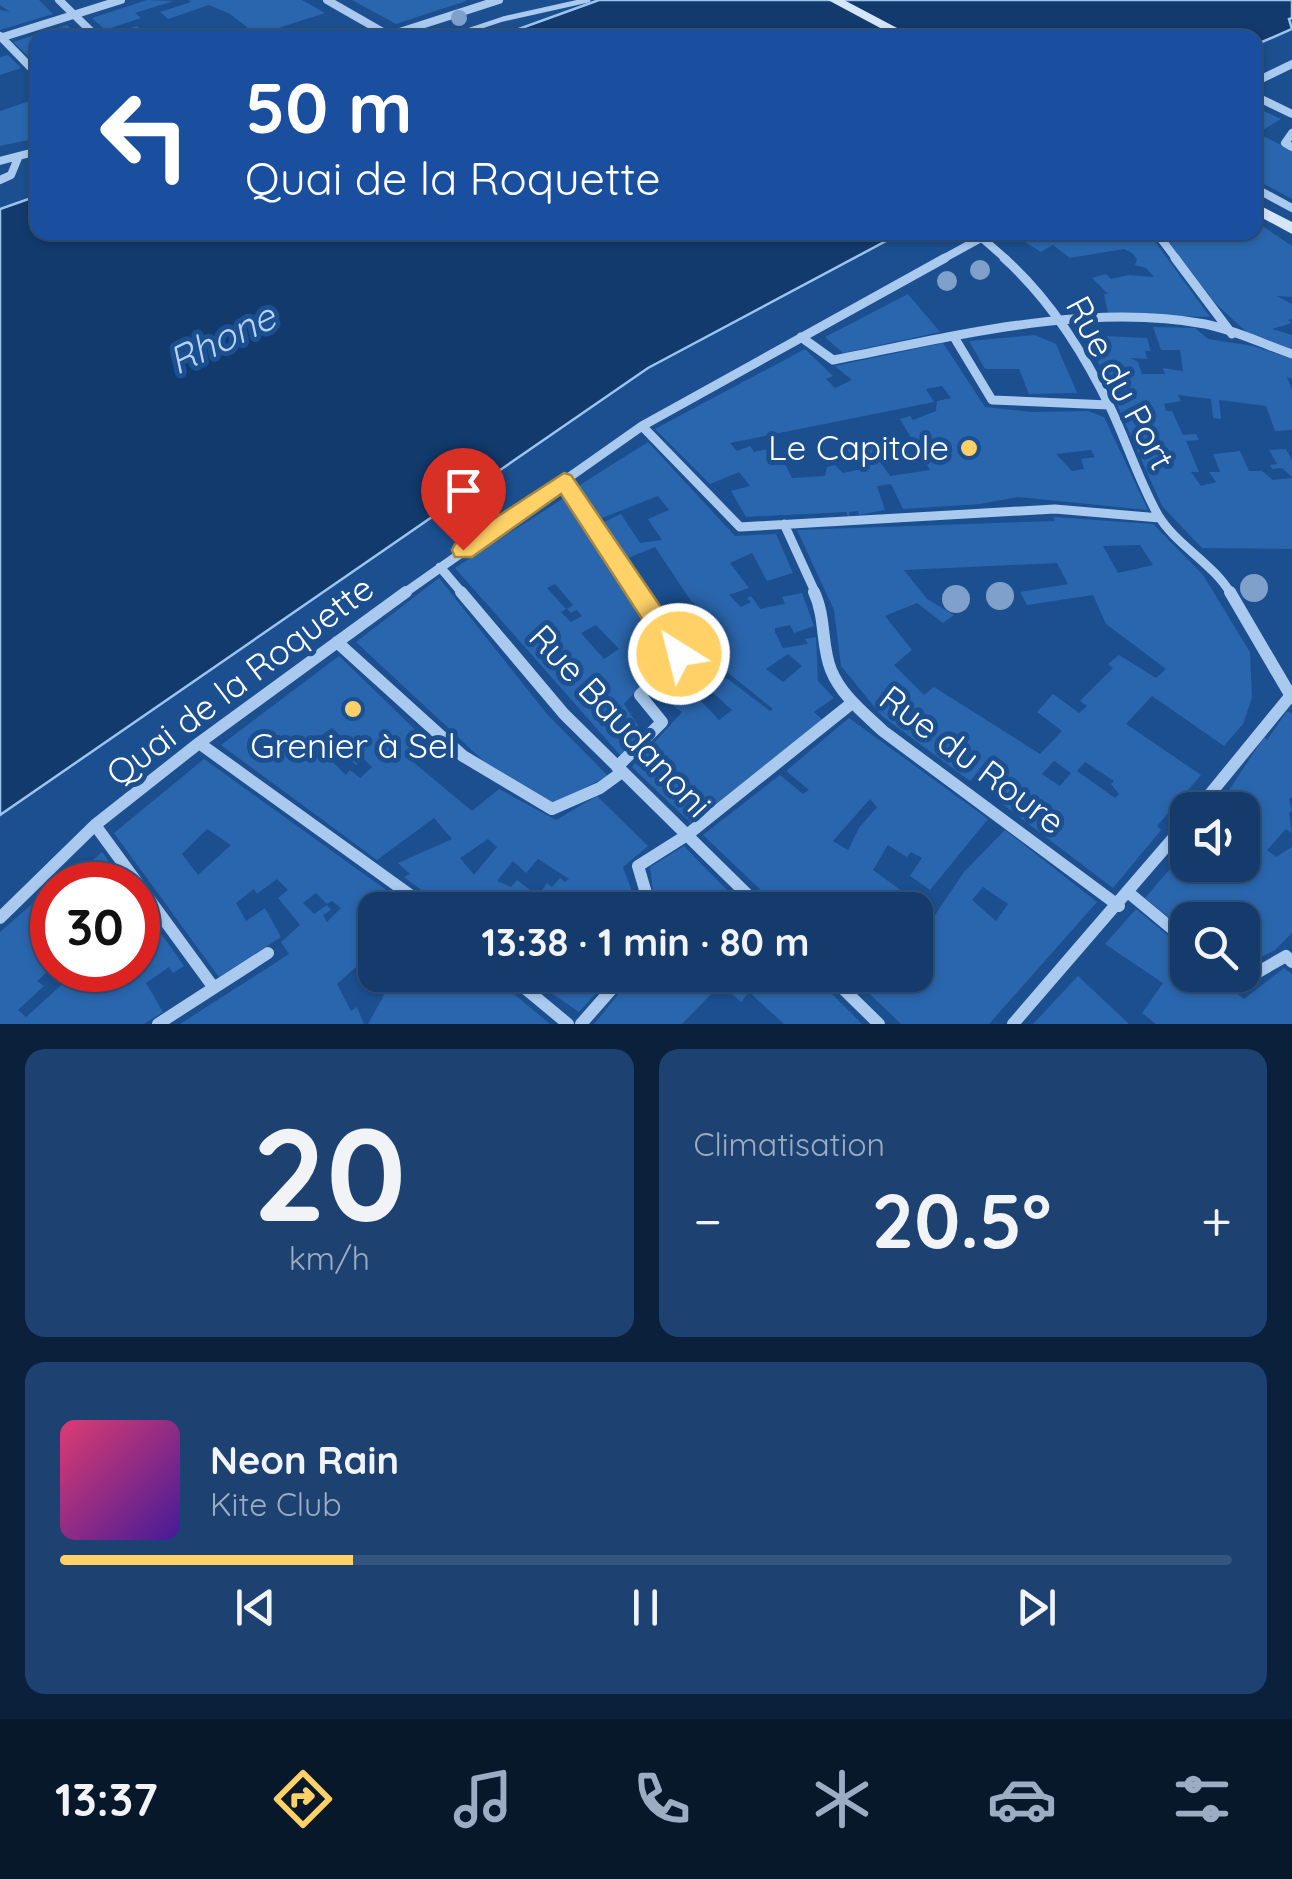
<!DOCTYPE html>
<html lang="fr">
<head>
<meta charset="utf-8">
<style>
  body { margin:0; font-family:Quicksand,sans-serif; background:#1d4271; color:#f1f3f6; height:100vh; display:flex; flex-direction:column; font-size:38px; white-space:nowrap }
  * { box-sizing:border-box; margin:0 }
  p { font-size:32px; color:#9dadc1 }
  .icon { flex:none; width:55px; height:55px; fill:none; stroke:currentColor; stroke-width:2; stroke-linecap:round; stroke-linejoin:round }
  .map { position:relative; height:1024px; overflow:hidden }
  .sheet { display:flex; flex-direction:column; gap:25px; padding:25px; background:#0b203b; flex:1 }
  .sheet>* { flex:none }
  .guide { position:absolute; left:30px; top:30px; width:1232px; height:210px; border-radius:20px; box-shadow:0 2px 8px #0004,0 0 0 2px #33557e; background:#1a4fa0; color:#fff; overflow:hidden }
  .tools { position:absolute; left:1170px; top:792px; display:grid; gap:20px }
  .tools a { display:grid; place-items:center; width:90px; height:90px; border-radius:20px; background:#143b6b; box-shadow:0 2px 8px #0004,0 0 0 2px #33557e; font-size:50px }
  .speed { position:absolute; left:30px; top:862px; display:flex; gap:20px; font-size:50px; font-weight:700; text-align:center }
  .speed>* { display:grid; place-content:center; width:130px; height:130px; border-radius:50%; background:#143b6b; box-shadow:0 2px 8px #0004,0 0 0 2px #33557e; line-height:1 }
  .speed .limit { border:15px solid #d22; background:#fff; color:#111 }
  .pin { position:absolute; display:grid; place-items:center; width:85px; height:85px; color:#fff; margin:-102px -42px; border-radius:50% 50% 50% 0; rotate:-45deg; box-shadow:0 0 10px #0007 }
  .pin .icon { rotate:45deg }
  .me { position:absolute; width:110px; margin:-55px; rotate:324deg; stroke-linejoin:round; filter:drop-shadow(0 0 8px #0008) }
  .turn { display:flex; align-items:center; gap:35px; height:210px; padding:0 50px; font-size:45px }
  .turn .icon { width:130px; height:130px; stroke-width:2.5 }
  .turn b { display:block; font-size:70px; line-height:85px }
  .big { font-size:75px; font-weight:700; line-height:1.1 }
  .sheet .widget { flex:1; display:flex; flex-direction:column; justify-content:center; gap:15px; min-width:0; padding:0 35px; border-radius:20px; background:#1d4271 }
  .sheet .dial { align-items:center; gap:0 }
  .dial b { font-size:130px; line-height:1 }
  .song { display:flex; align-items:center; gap:30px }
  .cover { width:120px; height:120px; border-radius:15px; background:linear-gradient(135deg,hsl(340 70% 55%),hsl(260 70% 35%)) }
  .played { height:10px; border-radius:5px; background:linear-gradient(90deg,#ffd166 25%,#33557e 25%) }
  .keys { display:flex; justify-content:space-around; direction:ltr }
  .heat { display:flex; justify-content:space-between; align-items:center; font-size:55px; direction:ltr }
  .sheet .tiles { flex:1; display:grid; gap:25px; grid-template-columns:1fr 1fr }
  .widget:last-child { grid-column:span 2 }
  .trip { position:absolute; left:358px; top:892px; width:575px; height:100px; border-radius:20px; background:#143b6b; box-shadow:0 2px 8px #0004,0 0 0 2px #33557e; font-weight:700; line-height:100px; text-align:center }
  .dock { display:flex; height:160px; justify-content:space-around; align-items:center; background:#08182b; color:#9dadc1 }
  .dock .icon { width:70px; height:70px }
  .dock .on { color:#ffd166 }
  .dock b { font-size:45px; color:#f1f3f6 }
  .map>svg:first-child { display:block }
  .water { fill:#123a6d; stroke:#9cc4f0; stroke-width:2.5 }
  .building { fill:#2a66ad; fill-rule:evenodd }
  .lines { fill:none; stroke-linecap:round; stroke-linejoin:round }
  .lane { stroke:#a9c9ee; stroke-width:5 }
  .street-far2 { stroke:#a9c9ee; stroke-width:8 }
  .street-far1 { stroke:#a9c9ee; stroke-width:9 }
  .street { stroke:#a9c9ee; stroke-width:12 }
  .secondary { fill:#d6e6fa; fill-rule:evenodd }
  .tree { fill:#7ea0ca }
  .route { fill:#ffd166; stroke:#a68842; stroke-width:2.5 }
  .poi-dot { fill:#ffd166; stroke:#1b4f8f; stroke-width:4 }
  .labels { text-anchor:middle; stroke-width:10; stroke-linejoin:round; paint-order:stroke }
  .street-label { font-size:35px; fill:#fff; stroke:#1b4f8f }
  .poi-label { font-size:35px; fill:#fff; stroke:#1b4f8f; text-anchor:end }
  .water-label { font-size:38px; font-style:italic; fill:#b5d3f5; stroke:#1b4f8f }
</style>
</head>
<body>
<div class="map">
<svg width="1292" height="1024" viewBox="0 0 1292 1024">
  <rect width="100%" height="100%" fill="#1b4f8f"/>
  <path class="water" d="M599,0H1292V18L1289,19L1292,29L1255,45V38H494Z
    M37,196L38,232L901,233L648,368L0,815V209Z"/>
  <path class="building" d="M0,0H39L53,14L0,30V10L10,12L0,5Z
    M147,0L174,1L135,13L141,18L105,30L92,18Z
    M188,0H302L325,13L257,35L230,14L209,5L168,19L160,12L191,2Z
    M352,0H466V1L396,24Z
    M67,25L81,38H38V65L13,42Z
    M137,26L151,38L110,34Z
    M8,55L21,68L0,75V57Z
    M38,98V138L0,146V111Z
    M1255,107L1281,119L1258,133L1292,151V199L1255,179Z
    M1255,221L1292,246V297L1277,296L1292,304V319L1288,320L1292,323L1272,329L1292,335V351L1254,339L1215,303L1161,232H1255Z
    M1009,232H1093L1101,238L1119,234L1116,232H1148L1210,317L1108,314L1104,294H1108L1092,278L1106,274L1111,279L1129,275L1154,277L1146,268L1135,265L1137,259L1132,253L1124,249L1070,258L1053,245L1041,252Z
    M908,294L940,332L843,353L825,337Z
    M1153,327L1195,328L1208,339L1253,346L1292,359V379L1287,377L1292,390V430L1275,431L1266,406L1219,400L1221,419L1213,418L1211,399L1178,395L1181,401L1164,404L1166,411H1172L1183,435L1196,434L1199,440L1186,441L1199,472H1191L1201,486L1216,482L1209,472H1220L1213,454L1232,452L1240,451L1249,471H1262L1273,480L1292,478V549L1202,548L1162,506L1091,346L1104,336L1147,338L1151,351H1145L1147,359L1130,358L1138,362L1142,374H1165L1163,368L1183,371L1180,350H1161Z
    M1035,335L1056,344L1077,393L1029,394L1019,369H985L969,341Z
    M943,343L985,407L1032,412L1088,411L1104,417L1148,510L1018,497L980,504L903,509L891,484L877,486L885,510L859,515L858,511L849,512L850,519L846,512L746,517L731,491L750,486L739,472L710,484L655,429L805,349L833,376L826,379L835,388L852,380L835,366ZM942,386L951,398L937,401L936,411L913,420L910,416L900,419L930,470L890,476L871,449L857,452L850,441L842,443L862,469L843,473L835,465L827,467L825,476L792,478L776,447L754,452L750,446L737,451L730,443L934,402L926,389ZM1091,450L1095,457L1081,459L1084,469L1072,471L1056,454Z
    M648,442L735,536L776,534L793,573L767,581L752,553L730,563L749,588L729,595L741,607L751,602L747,598L751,596L760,609L785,604L782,597L802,593L814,626L794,633L790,625L775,628V632L783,648L808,644L805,639L816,637L818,681L834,698L814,712L823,720L691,823L632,767L682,712L658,695L693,652L677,645L713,621L691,601L655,547L623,560L600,524L621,514L640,543L662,540L648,519L669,510L658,496L597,520L575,488ZM788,654L802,666L783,682L766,669ZM727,672L773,709L770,711L728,679L719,678ZM713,693L732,710L719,720L700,700Z
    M1286,449L1292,460V477L1282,468L1272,469L1270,465L1277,464L1269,450Z
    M564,498L669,656L624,704L643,733L621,756L455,568ZM555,584L573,605L567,609L571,613L577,610L582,616L571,622L561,612L566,609L547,588ZM596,625L619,649L604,659L581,633Z
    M1053,517L1153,524L1203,575L1250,652L1252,698L1243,724L1224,746L1152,696L1126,724L1201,775L1157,826L1161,830L1113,888L997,800L1003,794L979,771L970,781L882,716L841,666L834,610L797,530L1055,521ZM1140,545L1153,565L1118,573L1103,546ZM1057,563L1068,584L1020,592L1027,605L1093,595L1106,624L1166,669L1156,678L1119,655L1108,664L1113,668L1080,701L1087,706L1079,713L1053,694L1037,712L1062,731L1040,754L934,687L924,695L894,665L912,650L885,616L917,603L943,623L954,615L927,599L904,570ZM1054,761L1071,773L1060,786L1042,774ZM1085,762L1114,781L1111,784L1119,794L1115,798L1077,771Z
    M439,578L547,714L608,776L553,804L505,781L356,642Z
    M339,656L430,744L407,757L472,811L499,789L556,820L597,796L648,846L623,867L639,910H606L590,894L572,910H529L547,883L552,887L560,878L565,882L569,879L538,859L526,873L513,861L497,881L511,887L517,880L530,890L518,910H448L404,877L410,874L398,863L452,839L434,818L377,860L221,745ZM332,728L344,739L337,746L356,765L363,758L372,767L360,778L350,770L346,775L312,742ZM488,839L497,847L474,875L460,858Z
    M1287,711L1292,714V796L1289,800L1292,810L1289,813L1292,833L1286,829L1267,850L1276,857L1292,847V933L1275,950L1251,962L1242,959L1243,918L1229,903L1226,909L1214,903L1200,916L1204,920H1188V933L1145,898L1188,848V865H1242V810H1216L1264,737L1267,740Z
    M849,718L988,819L930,890L910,876L922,858L911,852L907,857L888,845L873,870L935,915L964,872L1005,830L1097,902L989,1024H901L850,975H887L899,986L908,975H915V957L922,951L915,944V910H782L703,835L780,775L803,794L809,790L786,771ZM870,799L877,807L859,828L848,850L833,841ZM983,887L1008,904L996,921L972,900Z
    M204,759L414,910H375V950L337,984L351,1011L357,1007L364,1024H180L289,954L281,942L300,925L278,898L288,890L277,879L257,894L254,889L236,903L246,921L265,908L281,937L219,977L114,833ZM207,829L231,845L198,875L182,854ZM316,893L327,904L332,901L341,908L327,922L323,915L331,910L327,905L314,914L303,903Z
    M684,846L706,869L747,910H663L653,892L650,867Z
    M102,852L126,885H66L71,880Z
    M39,898L43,907L52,898V967L37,981L44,986L18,1010L26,1017L67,980L57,972L59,970H138V901L184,966L173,973L169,967L146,983L163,1012L144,1024H0V932Z
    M1136,909L1188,952V975H1215L1244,999L1284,968L1292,974V1024H1156L1142,1013L1163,983L1105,944Z
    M395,975H491L550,1024H368Z
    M525,975H612L579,1012Z
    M634,975H813L862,1024H784L749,992L741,1002L721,984L682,1024H594Z
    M1078,976L1129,1024H1033Z"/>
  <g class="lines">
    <path class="lane" d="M446,38L503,19L588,0"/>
    <path class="street-far2" d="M59,0L98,38
      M327,0L388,35
      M0,36L38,75
      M0,38L121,0
      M381,38L499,0
      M1255,82L1292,64
      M1255,96L1292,114
      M1292,133L1285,143L1292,147
      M0,161L38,151
      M0,180L11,175L18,158
      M1255,188L1292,208
      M1156,232L1177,260
      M982,238L1007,260
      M941,260L992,232"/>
    <path class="street-far1" d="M1004,258C1050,299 1084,353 1111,409C1127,443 1139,481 1158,515C1176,545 1213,563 1231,594
      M1175,258L1232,334
      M801,337L833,360C952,337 1084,302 1205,324C1235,330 1263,344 1292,354
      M954,337L992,400L1109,405
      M642,426L740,527L1055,509L1160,518
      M563,481L639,594
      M784,524L816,594
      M440,567L463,594
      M403,594L642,426L945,258"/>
    <path class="street" d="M461,592L564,714L763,910
      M814,592C826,617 821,646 831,670C841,695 864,713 883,731L1119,906
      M1230,592L1292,698
      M337,642L463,756L552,809L600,788L622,772
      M199,743L431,910
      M617,767L662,722L640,695L679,655L637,592
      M1197,810L1291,695
      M95,825L214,988
      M1129,893L1188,942
      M651,910L638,866L687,835L852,703
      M0,918L95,825L199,743L406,592
      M509,975L568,1024
      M829,975L879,1024
      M1239,975L1246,979L1286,956L1292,962
      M158,1024L268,953
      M581,1024L624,975
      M1013,1024L1188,821"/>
    <path class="secondary" d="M828,0H844L916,38H899Z
      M1255,203L1292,222V234L1255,214Z"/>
  </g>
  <g class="tree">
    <circle cx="459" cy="18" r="8"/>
    <circle cx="980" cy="270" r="10"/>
    <circle cx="947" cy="281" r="10"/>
    <circle cx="1254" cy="588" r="14"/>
    <circle cx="1000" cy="596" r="14"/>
    <circle cx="956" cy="599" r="14"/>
  </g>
  <path class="route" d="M564,473L571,475L688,647L692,654L688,662H670L561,494L472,557H455L452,550L455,544Z"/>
  <g class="poi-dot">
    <circle cx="969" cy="448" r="10"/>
    <circle cx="353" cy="709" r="10"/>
  </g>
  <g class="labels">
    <g class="street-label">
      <text transform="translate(1120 383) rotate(62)" y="12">Rue du Port</text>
      <text transform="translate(240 681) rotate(-37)" y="12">Quai de la Roquette</text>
      <text transform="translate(620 721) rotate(47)" y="12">Rue Baudanoni</text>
      <text transform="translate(972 760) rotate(37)" y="12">Rue du Roure</text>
    </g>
    <g class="poi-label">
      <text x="949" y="460">Le Capitole</text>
      <text x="353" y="758" text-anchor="middle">Grenier à Sel</text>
    </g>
    <g class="water-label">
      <text transform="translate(222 339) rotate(-26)" y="13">Rhone</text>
    </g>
  </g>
</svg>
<div class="tools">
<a><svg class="icon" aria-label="sound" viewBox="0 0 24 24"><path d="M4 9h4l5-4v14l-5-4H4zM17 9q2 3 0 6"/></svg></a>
<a><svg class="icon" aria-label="search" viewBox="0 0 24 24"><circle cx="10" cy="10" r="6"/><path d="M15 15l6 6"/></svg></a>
</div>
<div class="speed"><div class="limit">30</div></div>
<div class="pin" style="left:463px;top:550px;background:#d93025"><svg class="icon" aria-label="arrive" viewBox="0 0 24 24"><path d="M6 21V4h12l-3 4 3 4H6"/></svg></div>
<svg class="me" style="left:679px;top:654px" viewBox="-20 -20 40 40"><circle r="17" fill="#ffd166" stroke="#fff" stroke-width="3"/><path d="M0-11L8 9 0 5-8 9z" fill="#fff"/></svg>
<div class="trip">13:38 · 1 min · 80 m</div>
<div class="guide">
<div class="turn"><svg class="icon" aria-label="left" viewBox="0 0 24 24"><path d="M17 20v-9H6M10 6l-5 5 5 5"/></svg><div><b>50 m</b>Quai de la Roquette</div></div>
</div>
</div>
<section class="sheet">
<div class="tiles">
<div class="widget dial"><b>20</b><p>km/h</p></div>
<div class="widget"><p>Climatisation</p>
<div class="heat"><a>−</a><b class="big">20.5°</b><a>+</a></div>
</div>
<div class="widget">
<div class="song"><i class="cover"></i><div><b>Neon Rain</b><p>Kite Club</p></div></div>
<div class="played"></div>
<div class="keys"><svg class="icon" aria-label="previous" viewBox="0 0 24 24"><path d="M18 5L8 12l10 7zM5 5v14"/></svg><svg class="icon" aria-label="pause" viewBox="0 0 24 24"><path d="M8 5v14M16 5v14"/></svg><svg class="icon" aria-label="next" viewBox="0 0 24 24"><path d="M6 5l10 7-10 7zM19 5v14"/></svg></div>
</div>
</div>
</section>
<nav class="dock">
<b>13:37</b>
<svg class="icon on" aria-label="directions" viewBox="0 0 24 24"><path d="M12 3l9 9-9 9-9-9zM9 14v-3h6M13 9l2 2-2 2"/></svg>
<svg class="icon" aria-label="music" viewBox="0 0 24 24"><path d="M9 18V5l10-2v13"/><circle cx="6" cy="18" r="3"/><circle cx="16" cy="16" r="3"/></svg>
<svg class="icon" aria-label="phone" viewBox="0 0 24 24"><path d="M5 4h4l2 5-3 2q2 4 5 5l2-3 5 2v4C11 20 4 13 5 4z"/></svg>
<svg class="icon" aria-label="climate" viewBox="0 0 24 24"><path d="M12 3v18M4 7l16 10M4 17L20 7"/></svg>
<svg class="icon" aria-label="car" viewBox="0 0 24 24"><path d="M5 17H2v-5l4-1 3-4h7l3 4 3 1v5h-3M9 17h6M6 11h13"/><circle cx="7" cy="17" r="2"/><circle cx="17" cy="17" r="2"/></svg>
<svg class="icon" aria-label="filters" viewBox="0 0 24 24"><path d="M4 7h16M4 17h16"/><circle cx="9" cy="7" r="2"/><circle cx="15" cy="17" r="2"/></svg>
</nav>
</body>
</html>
